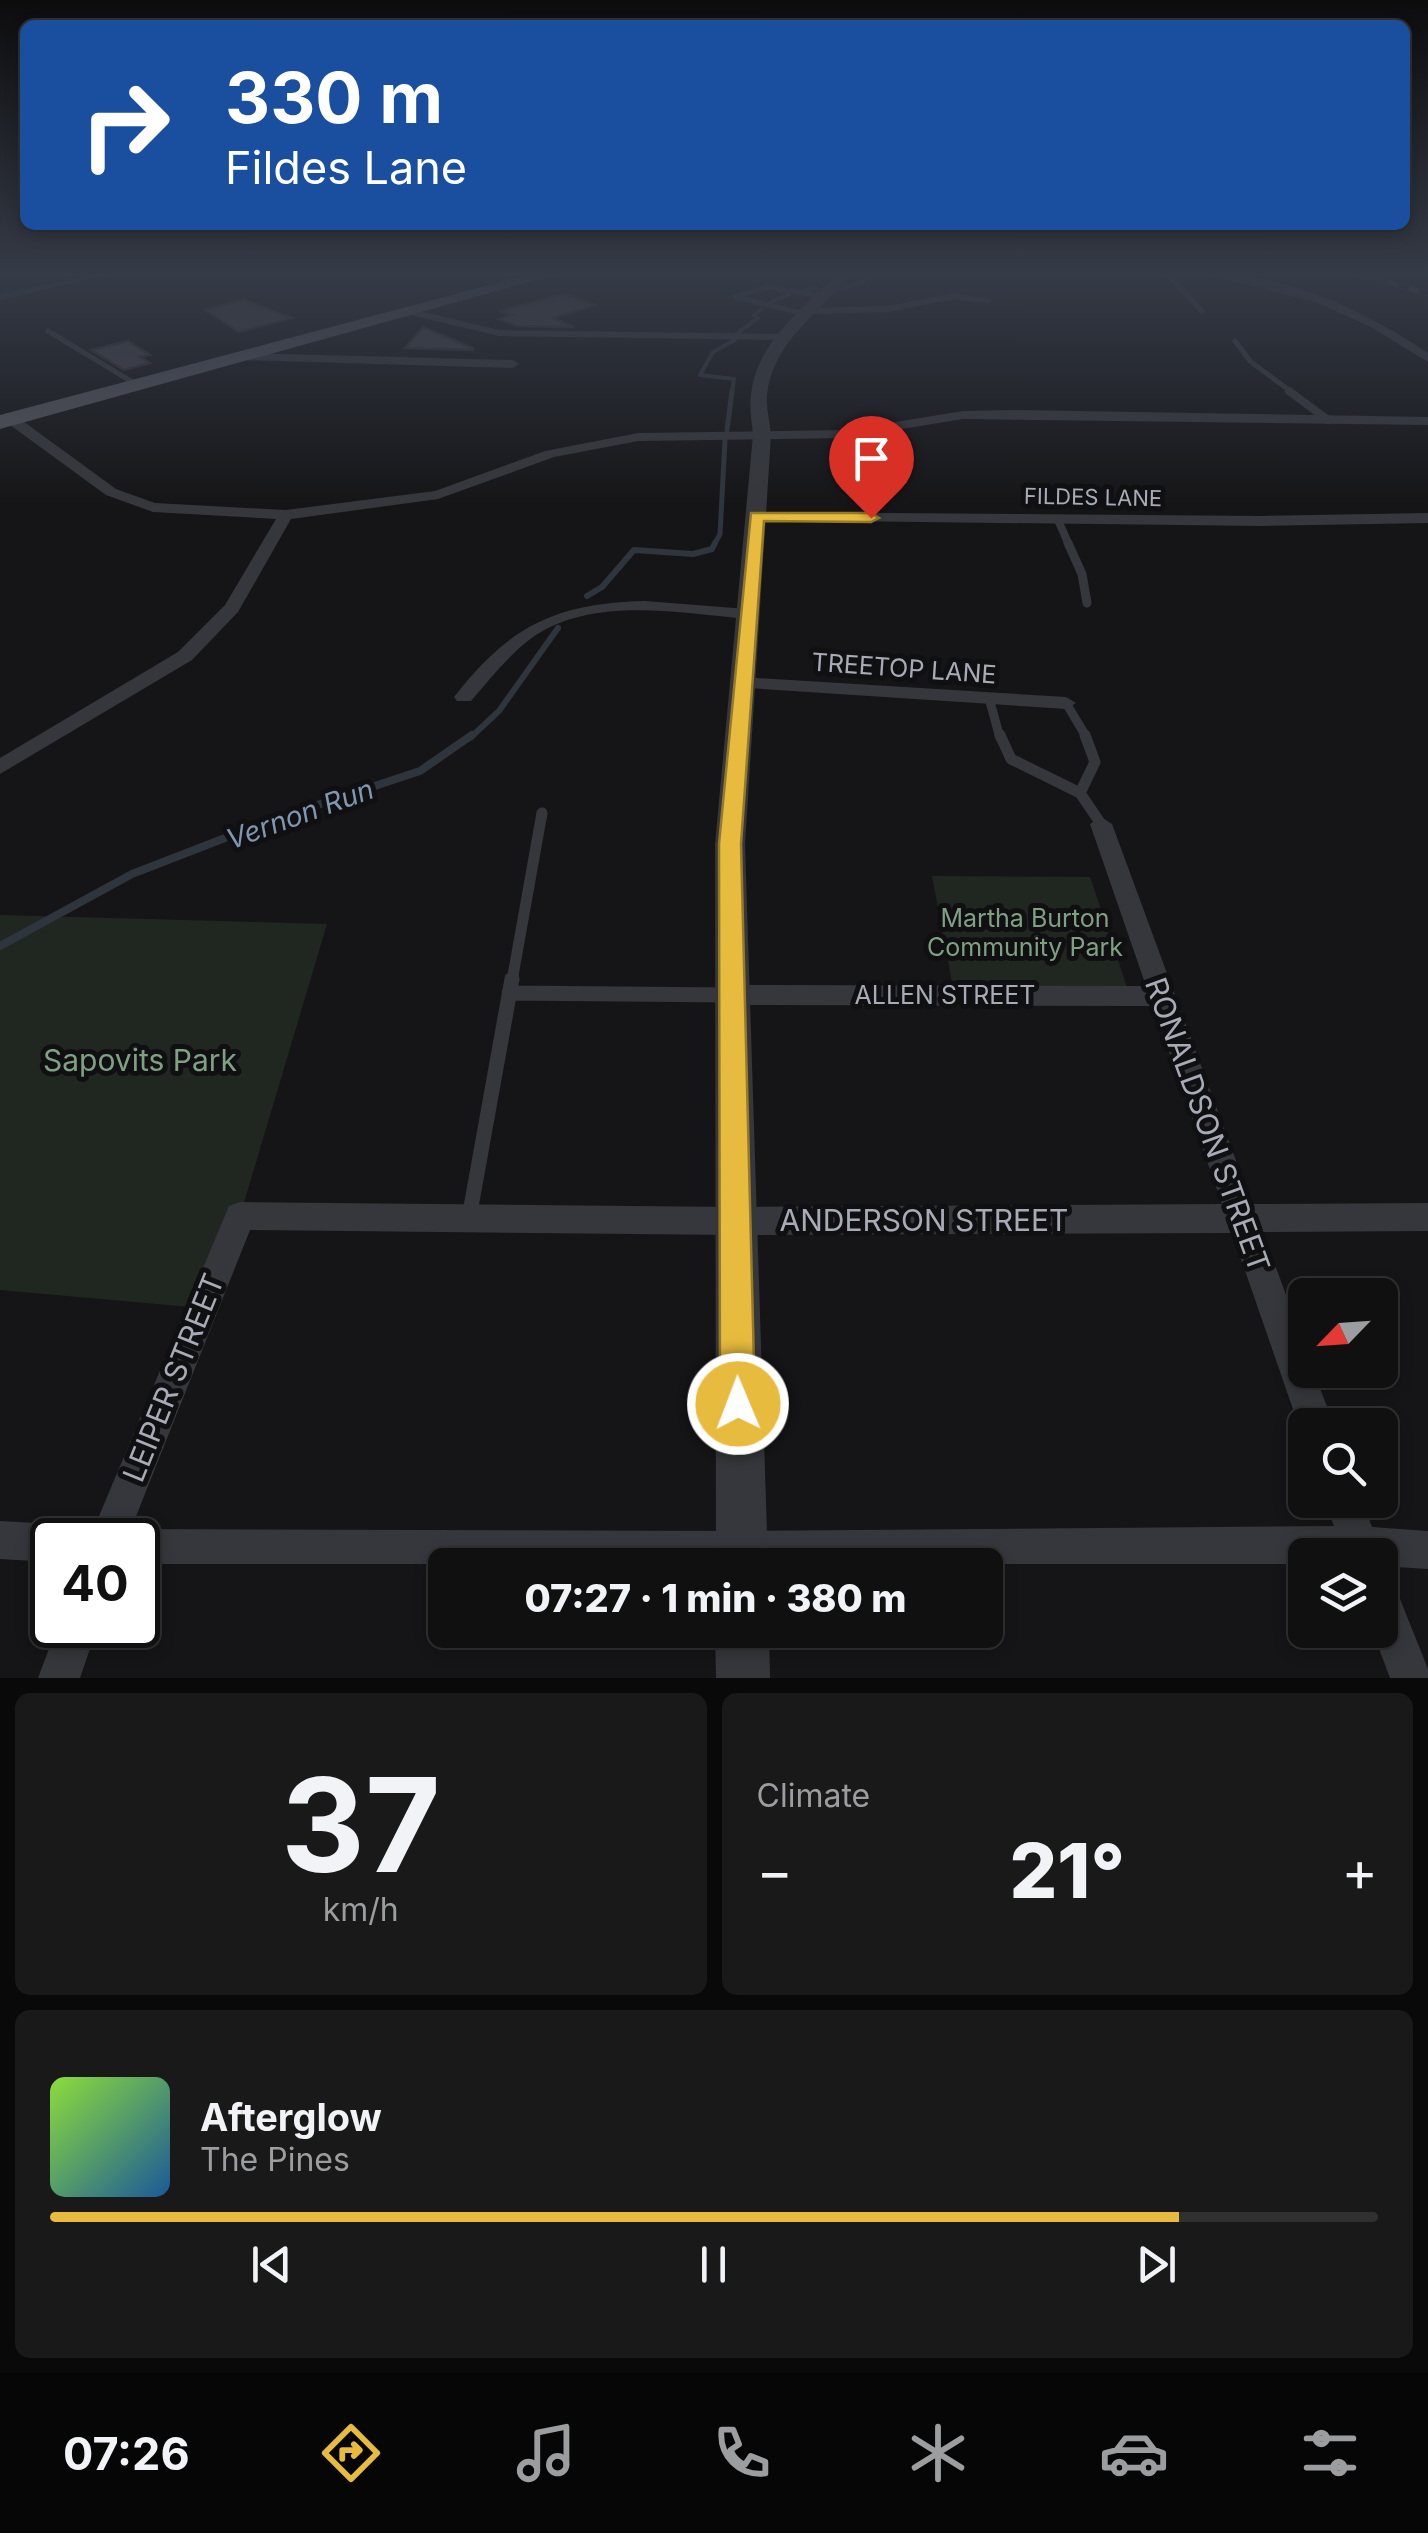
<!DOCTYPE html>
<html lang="en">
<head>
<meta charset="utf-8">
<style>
  body { margin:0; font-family:Inter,sans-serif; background:#19191a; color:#f1f3f6; height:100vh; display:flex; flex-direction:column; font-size:38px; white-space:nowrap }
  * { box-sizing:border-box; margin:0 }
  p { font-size:32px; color:#9c9d9f }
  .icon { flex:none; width:55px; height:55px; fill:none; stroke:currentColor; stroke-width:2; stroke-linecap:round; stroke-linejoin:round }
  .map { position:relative; height:1678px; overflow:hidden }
  .sheet { display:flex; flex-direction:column; gap:15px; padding:15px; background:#090909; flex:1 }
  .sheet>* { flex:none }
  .top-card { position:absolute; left:20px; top:20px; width:1390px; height:210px; border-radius:15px; box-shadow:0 5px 15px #0003,0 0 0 2px #303031; background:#1a4fa0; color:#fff; overflow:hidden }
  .needle { width:65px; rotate:245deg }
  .controls { position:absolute; left:1288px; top:1278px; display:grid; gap:20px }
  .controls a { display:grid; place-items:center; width:110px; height:110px; border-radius:15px; background:#101011; box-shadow:0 5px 15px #0003,0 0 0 2px #303031; font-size:50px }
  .speed { position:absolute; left:30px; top:1518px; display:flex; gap:20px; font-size:50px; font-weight:700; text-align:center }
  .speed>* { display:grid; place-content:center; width:130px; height:130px; border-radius:50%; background:#101011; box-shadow:0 5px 15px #0003,0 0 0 2px #303031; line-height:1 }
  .speed .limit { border:5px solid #111; border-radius:15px; background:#fff; color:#111 }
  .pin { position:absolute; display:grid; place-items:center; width:85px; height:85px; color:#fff; margin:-102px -42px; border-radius:50% 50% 50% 0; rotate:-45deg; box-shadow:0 0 10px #0007 }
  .pin .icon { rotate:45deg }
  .me { position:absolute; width:110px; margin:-55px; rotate:359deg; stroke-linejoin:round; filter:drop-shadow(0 0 8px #0008) }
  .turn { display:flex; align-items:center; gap:35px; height:210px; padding:0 40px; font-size:45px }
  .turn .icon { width:130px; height:130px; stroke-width:2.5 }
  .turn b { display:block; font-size:70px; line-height:85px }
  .big { font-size:75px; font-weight:800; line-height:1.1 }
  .sheet .card { flex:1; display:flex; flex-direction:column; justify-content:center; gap:15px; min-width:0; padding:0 35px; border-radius:15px; background:#19191a }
  .sheet .dial { align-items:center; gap:0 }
  .dial b { font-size:130px; line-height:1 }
  .song { display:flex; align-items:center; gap:30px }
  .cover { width:120px; height:120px; border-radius:15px; background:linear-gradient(135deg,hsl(90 70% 55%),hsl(210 70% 35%)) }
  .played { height:10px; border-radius:5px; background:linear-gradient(90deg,#e7bb3d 85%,#303031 85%) }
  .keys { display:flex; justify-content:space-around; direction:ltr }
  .heat { display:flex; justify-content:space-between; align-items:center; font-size:55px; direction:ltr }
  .sheet .tiles { flex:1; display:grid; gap:15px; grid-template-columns:1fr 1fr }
  .card:last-child { grid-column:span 2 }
  .trip { position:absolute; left:428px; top:1548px; width:575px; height:100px; border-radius:15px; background:#101011; box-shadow:0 5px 15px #0003,0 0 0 2px #303031; font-weight:800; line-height:100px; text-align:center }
  .tabs { display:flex; height:160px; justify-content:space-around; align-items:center; background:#060607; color:#9c9d9f }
  .tabs .icon { width:70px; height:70px }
  .tabs .selected { color:#e7bb3d }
  .tabs b { font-size:45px; color:#f1f3f6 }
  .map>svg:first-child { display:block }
  .green { fill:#202721 }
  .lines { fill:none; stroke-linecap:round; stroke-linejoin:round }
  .stream-far3 { stroke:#2e353c; stroke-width:4 }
  .stream-far2 { stroke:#2e353c; stroke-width:5 }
  .stream-far1 { stroke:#2e353c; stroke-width:6 }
  .stream { stroke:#2e353c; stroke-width:8 }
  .building { fill:#424247; stroke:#302f33; stroke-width:2.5 }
  .service-far4 { stroke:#36373c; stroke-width:5 }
  .service-far3 { stroke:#36373c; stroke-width:8 }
  .service-far2 { stroke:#36373c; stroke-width:9 }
  .service-far1 { stroke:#36373c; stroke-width:11 }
  .service { stroke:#36373c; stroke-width:15 }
  .minor { fill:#36373c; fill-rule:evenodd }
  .tertiary { fill:#36373c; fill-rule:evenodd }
  .primary { fill:#53545b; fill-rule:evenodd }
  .rail-casing { stroke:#4c4d53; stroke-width:5 }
  .rail { stroke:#101012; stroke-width:4; stroke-dasharray:11; stroke-linecap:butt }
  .route { fill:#e7bb3d; stroke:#967a28; stroke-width:2.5 }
  .labels { text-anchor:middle; stroke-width:10; stroke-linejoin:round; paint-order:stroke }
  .far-street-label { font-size:22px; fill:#a8abb6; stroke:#101012 }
  .street-label { font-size:25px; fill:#a8abb6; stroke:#101012 }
  .park-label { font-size:25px; fill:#80a084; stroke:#101012 }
  .water-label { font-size:28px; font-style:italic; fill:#8196af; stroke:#101012 }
  .near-park-label { font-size:30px; fill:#80a084; stroke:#101012 }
  .near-street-label { font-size:30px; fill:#a8abb6; stroke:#101012 }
</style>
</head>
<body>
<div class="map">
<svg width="1428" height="1678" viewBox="0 0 1428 1678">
  <rect width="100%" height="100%" fill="#151517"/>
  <path class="green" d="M932,876L1090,877L1128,990L953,987Z
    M0,915L327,924L240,1216L202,1308L0,1290Z"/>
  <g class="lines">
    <path class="stream-far3" d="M841,288L861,283L875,272
      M805,290L817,288
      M769,303L794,292
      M736,334L758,318L754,315L762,309
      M732,393L734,379L700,375L713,352L735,340"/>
    <path class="stream-far2" d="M727,430L732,391
      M714,545L720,534L725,440"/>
    <path class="stream-far1" d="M587,596L602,587L634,550L693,554L712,549L715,543
      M470,738L499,711L558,628"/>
    <path class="stream" d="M0,946L132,874L269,821L420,771L472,735"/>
  </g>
  <path class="building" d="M563,294L595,305L553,318L574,327L517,326L499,319L512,315L501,311Z
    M243,299L292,318L239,332L205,310Z
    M423,327L473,348V350L405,348Z
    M128,341L150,355L140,357L150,363L124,370L91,350Z"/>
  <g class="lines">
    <path class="service-far4" d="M1165,272L1202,311
      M806,314L735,297L767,287L823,296
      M48,331L139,386
      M1235,341L1251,362L1293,393"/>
    <path class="service-far3" d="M1289,391L1328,420
      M1058,520L1069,545"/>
    <path class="service-far2" d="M1068,543L1082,574L1087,603
      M989,698L1000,738
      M1066,703L1087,738"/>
    <path class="service-far1" d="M1000,735L1011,759L1080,793L1101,824
      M1080,793L1095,762L1085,735
      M512,981L542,813"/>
    <path class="service" d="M509,993L730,995
      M469,1218L512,979"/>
    <path class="minor" d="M103,272H121L0,300V294Z
      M1196,272C1278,270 1361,308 1428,353V362L1371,327L1316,302Z
      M954,293L993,300L988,303L954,299L888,312L810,314L805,311L810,308L888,306Z
      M411,309L499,330L785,334L791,337L785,340L499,336L407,314Z
      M247,353L513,360L519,364L513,368L243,360L241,357Z
      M1015,410L1428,417V425L963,419L847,438L638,441L554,457L438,499L291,519L238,612L192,660L0,774V758L178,652L225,605L276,519L153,512L106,495L6,422V416H16L116,489L155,503L286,510L435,491L545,451L638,433L847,430L963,411Z
      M757,512L1262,516L1428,513V523L1262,526L752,520L749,517Z
      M645,601L747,609L756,614L747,619C679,613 589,595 529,640C507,657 489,680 471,701H457L454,697C509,626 556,603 645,601Z
      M740,677L1066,697L1076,703L1066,709L733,687L730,683Z
      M1101,817L1112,824L1252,1204L1428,1203V1231L1263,1232L1305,1347V1370H1313L1334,1425H1305L1303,1438L1232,1233L733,1235L250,1230L131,1529L741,1531L1334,1526L1324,1500H1362L1372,1527L1428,1531V1569L1380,1566V1555H1305V1564H138V1540H89L229,1206L240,1202L733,1207L1222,1204L1153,1006L731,1005L722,1002L718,995L722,988L731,985L1146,986L1090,824Z
      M0,1521L52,1524L65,1530L70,1540H52V1562L0,1559Z
      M1380,1578L1394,1584L1428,1669V1678H1390L1372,1630H1380Z
      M58,1625H98L80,1678H38Z"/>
    <path class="tertiary" d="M839,272H853C822,310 772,342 767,395C766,408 770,422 771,435L745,844L768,1565H716L715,844L753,435C752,422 749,408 751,395C756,342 805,307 839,272Z
      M715,1630H769L770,1678H716Z"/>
    <path class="primary" d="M538,272H565L0,429V415Z"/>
    <g class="rail-casing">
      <path id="rail" d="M1356,272L1428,294"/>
    </g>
    <use href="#rail" class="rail"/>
  </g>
  <linearGradient id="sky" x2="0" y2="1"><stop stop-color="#0c0c0d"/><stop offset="0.54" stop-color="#353b47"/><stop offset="1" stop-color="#353b47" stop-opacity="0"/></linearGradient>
  <rect width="1428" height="507" fill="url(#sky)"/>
  <path class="route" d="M751,513H871L879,518L871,522L764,521L741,844L755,1404L750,1416L738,1422L725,1416L720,1404L719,844Z"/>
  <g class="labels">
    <g class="far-street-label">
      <text transform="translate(1093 497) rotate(1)" y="8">FILDES LANE</text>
    </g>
    <g class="street-label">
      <text transform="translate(904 668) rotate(4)" y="9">TREETOP LANE</text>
      <text x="945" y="1004">ALLEN STREET</text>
    </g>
    <g class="park-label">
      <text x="1025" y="927">Martha Burton<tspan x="1025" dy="29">Community Park</tspan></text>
    </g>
    <g class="water-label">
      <text transform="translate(300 814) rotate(-20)" y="10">Vernon Run</text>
    </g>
    <g class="near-park-label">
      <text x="140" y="1071">Sapovits Park</text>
    </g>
    <g class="near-street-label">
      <text transform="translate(1207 1125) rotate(70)" y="10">RONALDSON STREET</text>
      <text x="924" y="1231">ANDERSON STREET</text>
      <text transform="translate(174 1378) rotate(-68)" y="10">LEIPER STREET</text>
    </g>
  </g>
</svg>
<div class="controls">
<a><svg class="needle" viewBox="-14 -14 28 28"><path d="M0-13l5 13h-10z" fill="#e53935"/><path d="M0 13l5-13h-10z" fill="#9c9d9f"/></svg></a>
<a><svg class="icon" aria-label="search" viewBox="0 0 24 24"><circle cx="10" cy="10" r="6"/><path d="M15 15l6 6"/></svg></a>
<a><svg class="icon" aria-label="layers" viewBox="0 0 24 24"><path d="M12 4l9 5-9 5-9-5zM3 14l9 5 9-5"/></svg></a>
</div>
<div class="speed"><div class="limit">40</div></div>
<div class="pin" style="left:871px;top:518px;background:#d93025"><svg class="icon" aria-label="arrive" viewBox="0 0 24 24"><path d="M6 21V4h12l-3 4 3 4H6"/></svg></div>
<svg class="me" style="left:738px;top:1404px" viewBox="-20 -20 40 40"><circle r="17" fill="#e7bb3d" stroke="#fff" stroke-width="3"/><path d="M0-11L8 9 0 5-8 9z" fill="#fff"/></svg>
<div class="trip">07:27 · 1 min · 380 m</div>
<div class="top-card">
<div class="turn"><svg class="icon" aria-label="right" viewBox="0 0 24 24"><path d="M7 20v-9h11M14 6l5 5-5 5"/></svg><div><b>330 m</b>Fildes Lane</div></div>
</div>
</div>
<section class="sheet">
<div class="tiles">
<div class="card dial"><b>37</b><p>km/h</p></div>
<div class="card"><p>Climate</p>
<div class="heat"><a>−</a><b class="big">21°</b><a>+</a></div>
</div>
<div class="card">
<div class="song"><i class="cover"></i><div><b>Afterglow</b><p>The Pines</p></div></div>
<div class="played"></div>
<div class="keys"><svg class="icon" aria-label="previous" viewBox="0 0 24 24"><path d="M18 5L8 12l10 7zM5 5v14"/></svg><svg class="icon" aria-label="pause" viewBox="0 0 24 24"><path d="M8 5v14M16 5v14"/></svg><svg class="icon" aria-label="next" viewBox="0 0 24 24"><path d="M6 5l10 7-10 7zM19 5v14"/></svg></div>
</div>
</div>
</section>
<nav class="tabs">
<b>07:26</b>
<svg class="icon selected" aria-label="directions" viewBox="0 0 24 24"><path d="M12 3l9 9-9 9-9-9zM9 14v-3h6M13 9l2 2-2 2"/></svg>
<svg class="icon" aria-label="music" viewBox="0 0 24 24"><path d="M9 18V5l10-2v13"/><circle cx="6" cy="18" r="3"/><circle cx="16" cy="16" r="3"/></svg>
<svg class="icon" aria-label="phone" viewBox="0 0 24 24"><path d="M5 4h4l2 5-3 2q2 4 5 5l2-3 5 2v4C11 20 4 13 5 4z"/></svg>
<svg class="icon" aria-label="climate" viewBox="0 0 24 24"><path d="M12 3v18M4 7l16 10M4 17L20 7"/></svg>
<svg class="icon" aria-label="car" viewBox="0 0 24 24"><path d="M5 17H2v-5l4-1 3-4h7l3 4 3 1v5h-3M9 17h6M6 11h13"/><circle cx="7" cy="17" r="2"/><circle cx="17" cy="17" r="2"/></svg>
<svg class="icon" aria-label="filters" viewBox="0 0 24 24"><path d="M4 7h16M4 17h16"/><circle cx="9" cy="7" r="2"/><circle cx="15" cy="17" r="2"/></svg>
</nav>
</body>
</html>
